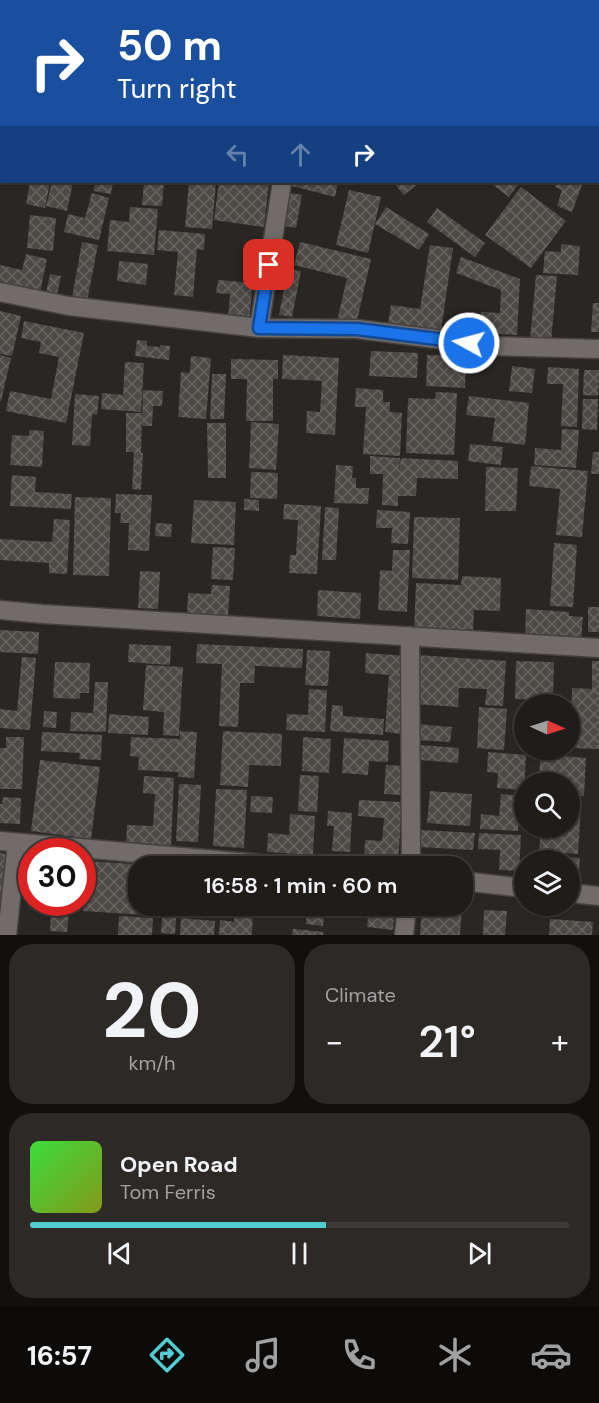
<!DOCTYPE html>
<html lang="en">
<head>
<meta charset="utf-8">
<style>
  body { margin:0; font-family:"DM Sans",sans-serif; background:#2d2927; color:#f1f3f6; height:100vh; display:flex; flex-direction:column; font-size:22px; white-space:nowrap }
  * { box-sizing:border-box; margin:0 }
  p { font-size:20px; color:#a2a1a2 }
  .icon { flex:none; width:33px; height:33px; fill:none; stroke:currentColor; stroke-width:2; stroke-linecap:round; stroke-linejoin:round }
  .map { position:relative; height:935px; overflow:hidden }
  .sheet { display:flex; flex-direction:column; gap:9px; padding:9px; background:#120f0e; flex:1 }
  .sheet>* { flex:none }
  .top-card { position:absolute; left:0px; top:0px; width:600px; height:183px; box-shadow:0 2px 4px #0004,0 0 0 2px #3d3a39; background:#1a4fa0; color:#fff; overflow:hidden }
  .needle { width:39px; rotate:93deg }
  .controls { position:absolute; left:514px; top:694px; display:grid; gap:12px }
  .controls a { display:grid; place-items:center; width:66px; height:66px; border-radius:50%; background:#201c1a; box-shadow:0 2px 4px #0004,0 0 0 2px #3d3a39; font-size:30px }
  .speed { position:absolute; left:18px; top:838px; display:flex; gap:12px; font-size:30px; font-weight:700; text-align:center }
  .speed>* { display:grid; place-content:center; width:78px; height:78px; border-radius:50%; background:#201c1a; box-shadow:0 2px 4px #0004,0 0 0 2px #3d3a39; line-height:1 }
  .speed .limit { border:9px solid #d22; background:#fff; color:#111 }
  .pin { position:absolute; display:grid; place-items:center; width:51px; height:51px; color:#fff; margin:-26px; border-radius:12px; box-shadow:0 3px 9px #0006 }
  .me { position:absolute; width:66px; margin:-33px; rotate:277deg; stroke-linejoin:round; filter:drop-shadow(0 0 4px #0008) }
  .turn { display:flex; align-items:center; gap:21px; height:126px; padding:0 18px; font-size:27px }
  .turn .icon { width:78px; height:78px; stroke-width:2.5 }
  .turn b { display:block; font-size:42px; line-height:51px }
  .lanes { display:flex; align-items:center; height:57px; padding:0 18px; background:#0003; justify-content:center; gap:30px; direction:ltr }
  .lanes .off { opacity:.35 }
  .big { font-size:45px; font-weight:600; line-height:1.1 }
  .sheet .widget { flex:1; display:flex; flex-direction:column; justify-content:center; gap:9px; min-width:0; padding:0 21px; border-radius:24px; background:#2d2927 }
  .sheet .dial { align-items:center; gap:0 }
  .dial b { font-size:78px; line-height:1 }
  .song { display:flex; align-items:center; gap:18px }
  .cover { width:72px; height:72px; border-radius:9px; background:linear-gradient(135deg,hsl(120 70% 55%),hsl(70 70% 35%)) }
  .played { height:6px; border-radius:3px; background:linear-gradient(90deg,#51ccd1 55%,#3d3a39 55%) }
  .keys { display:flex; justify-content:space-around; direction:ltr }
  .heat { display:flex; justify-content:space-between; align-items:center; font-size:33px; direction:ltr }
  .sheet .tiles { flex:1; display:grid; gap:9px; grid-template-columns:1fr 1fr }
  .widget:last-child { grid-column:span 2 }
  .trip { position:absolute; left:128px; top:856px; width:345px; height:60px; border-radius:24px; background:#201c1a; box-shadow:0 2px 4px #0004,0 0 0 2px #3d3a39; font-weight:600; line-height:60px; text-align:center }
  .menu { display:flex; height:96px; justify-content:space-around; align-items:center; background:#0d0b0a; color:#a2a1a2 }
  .menu .icon { width:42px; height:42px }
  .menu .selected { color:#51ccd1 }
  .menu b { font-size:27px; color:#f1f3f6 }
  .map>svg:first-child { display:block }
  .building { fill:url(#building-cross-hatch) }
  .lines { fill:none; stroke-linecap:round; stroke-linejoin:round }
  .minor-casing { stroke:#45413f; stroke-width:21 }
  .minor { stroke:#716c6a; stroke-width:18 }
  .route-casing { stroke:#114b97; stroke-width:15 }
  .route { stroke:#1a73e8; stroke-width:10 }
</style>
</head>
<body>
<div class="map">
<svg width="599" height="935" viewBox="0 0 599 935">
  <defs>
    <pattern id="building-cross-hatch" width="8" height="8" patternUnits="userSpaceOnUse" patternTransform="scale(1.5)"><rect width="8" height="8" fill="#4d4a46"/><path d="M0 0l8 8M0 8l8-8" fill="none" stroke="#676561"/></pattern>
  </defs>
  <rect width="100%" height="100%" fill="#2a2623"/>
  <path class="building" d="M30,182H50L45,208L26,204Z
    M52,182H73L67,211L46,206Z
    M95,182H113L111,194L94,191Z
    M144,182H164L162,206L142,205Z
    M189,182H216L212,229L185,227Z
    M219,182H269L264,227L214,220Z
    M285,182H338L335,197L284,184Z
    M393,182H420L404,195Z
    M489,182H520L509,197Z
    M557,182H583L572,212L557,206L562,190L555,187Z
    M521,187L566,221L531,268L485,235Z
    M349,190L381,197L368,253L336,245Z
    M285,192L302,195L296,228L279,225Z
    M92,193L109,198L99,240L64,232L68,214L85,218Z
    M130,207L158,209L154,255L107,251L110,220L129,222Z
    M386,207L429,234L419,250L375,224Z
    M437,208L485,243L475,257L427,222Z
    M30,215L56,218L53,251L27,248Z
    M159,230L205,234L204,250L197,249L193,297L174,295L178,252L157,250Z
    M82,242L98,245L86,306L71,303Z
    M300,242L371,259L356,325L337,321L347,278L294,265Z
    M561,244L580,246L578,275L543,273L545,251L561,252Z
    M430,245L453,248L441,331L388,324L391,305L420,309Z
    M26,254L47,259L39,297L0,288V265L22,270Z
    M461,257L520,279L517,335L480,333L481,312L500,313L501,290L456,273Z
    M119,261L148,264L146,285L117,281Z
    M288,269L301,271L292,317L279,315Z
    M50,274L61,276L57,295L46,293Z
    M536,275L557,276L551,342L530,340Z
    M218,280L253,283L249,321L228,319L230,294L216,293Z
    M593,303H599V332H591Z
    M0,311L21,316L12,356L0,354Z
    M24,321L84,333L66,423L6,411L10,391L51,399L59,357L39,353L41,342L21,338Z
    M137,340L147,341V346L160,347V345L170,346L169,360L135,356Z
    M371,351L418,353L417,378L369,376Z
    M0,355L11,358L1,401H0Z
    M283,355L339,358L335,435L306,433L307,411L320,412L322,381L282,379Z
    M427,355L466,356L465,388L426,386Z
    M191,356L211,358L206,419L178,417L181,372L190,373Z
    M231,359L278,360V379H273V421H246L247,379H231Z
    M125,362L144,363L141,412L101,409L102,393L123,395Z
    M512,366L535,369L532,393L509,391Z
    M548,367L579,369L577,427L561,426L563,384H547Z
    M584,370H599L598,396L583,395Z
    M212,374H226L224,419H210Z
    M356,388L383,390V402H390V412L402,413L400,456L363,454L366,407H355Z
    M143,390L163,391L162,406H153L152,426H142Z
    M436,392L457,393L454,455L406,453L408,398L435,399Z
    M75,394L99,396L97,415L92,414L90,446L72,445Z
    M469,396L529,403L525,445L492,441L495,418L466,415Z
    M583,399H598L597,430L582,429Z
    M126,413H142L141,453H143L141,490L132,489L134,452H126Z
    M251,422L279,424L276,470L249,468Z
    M207,423H226V478H208Z
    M562,429L579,430L576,468L534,465L535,448L561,450Z
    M29,430L44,431L42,467L10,465L12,435L29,436Z
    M470,444L503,447L501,465L468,461Z
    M593,452H599V474H591Z
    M370,456L400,458L399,471L401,458L458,461V479L417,478L416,496H398V506L382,505L383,474H370Z
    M336,465L353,466L352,478H356V488H369L368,504L334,503Z
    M531,466L588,471L582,537L556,535L560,489L529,486Z
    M486,467L518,468L516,511H485Z
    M251,472L278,473L277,499L250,498Z
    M12,475L36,477L35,492L72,494L71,509L10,506Z
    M116,494L152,495L149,551L128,550L129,523H120L121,513H115Z
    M75,497L111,498L109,576L73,575Z
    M244,499L259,500V511L244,510Z
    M194,500L236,502L234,545L191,543Z
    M284,504L321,506L317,574L289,573L290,555H296L298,520L283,519Z
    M325,507L339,508L336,560H322Z
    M377,510L410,512L408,544L391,543L392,528H376Z
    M414,517L460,518L458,580L412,578Z
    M54,519L70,520L67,574L49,573V563L0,560V539L52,542Z
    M156,523L172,524L171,537L155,536Z
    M554,543L577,545L573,607L550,606Z
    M213,547L235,548L233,580L211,579Z
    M393,550H410L407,612L378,610L380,570L392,571Z
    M140,571L160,572L158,609L138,608Z
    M462,576L501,578L500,611L474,610L473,634L414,631L416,583L461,585Z
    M212,585L230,586L228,616L187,614L188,593L211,594Z
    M318,590L361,593L360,619L317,616Z
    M588,607H599V632H588Z
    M526,609L569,612V616L583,617L581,641L525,637Z
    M0,630L39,632L38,654L0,652Z
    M129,644L171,646L170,665L128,662Z
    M197,644L303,649L302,668L255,666L254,683H240L238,727L219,726L222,664L196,663Z
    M307,650L330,651L328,686L305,685Z
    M366,653L408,656L402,734L385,732L389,675L365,673Z
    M417,655L506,661L503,706L485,705L487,689L459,688L458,707L414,704Z
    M22,657L36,658L30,730L0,728V709L17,711Z
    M516,661L554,662L553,700L515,699Z
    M592,661H599V749L570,748L572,688L592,689Z
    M55,662L90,663L89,693H80V699L53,698Z
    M146,665L183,667L179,736L163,735L164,712L143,710Z
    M95,682H108L106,732L70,731L71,712L93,713Z
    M309,689L327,690L325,732L286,730L287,714L308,715Z
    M332,705L343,706V716L384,719L383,735L330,731Z
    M479,707L507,709L504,750L477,748Z
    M44,711L57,712L56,728L43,727Z
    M109,714L149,717L148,735L108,733Z
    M417,724L452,727L450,742L416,740Z
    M180,731L197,732L194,778L178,777V772L138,770L139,757L130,756L131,737L180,739Z
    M223,731L282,734L281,766L249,765L248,787L220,785Z
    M42,732L102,735L101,760L79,759L80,753L41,751Z
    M6,737H24L22,789H0V748H6Z
    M303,737L331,739L329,773L302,771Z
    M344,738L389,741L388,762L369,761L368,775L342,773Z
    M421,745L459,748L458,763L420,760Z
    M488,752L526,755L524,790L497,788L498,773L487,772Z
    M541,754L586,758L584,796L570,795V783H554V775L539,774Z
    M40,760L100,767L91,839L31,831Z
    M386,765L403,766L401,795L384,794Z
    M300,775L319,776L317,812L298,811Z
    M144,776L174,778L171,847L126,845L127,825L153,826L155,794L143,793Z
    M179,784L201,785L198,842L176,841Z
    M216,789L247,790L244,848L213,846Z
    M430,791L472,794L470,826L427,823Z
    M501,794L521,796L518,831L480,829L481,814L499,816Z
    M251,796L273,797L272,813L250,812Z
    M3,797L21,798L20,824L0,823V804H2Z
    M359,800L402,802L398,864L364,862L365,840L382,841L384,818L358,816Z
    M570,806L581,807L578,854L539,851L541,828H570Z
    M328,811L352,813L350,852L332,851L334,826H327Z
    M290,814L315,816L313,855L267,852L268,833L289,835Z
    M421,830L475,833L473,850L420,847Z
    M479,833L521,835L519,871L499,870L500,850L478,849Z
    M0,853L10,855L5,902L0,901Z
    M23,854H32V873H22Z
    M552,856L580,858L578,884L570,883V861H551Z
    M86,861L149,865V867H138V906H146V915L83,911Z
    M60,903H76L75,909L59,908Z
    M163,906H177L175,934L161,933Z
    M235,906H253L252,935H219L220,920L234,922Z
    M307,906H325L323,926L306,924Z
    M340,906H361V910H339Z
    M369,906H395L393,930L367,927Z
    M422,906H462L460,935H420Z
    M484,910L507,911L505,935H483Z
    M51,912L69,913L67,932L50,931Z
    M119,916L153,918L152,935H118Z
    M181,918L215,921L214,935H180Z
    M550,919L593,922L592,935H549Z
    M293,929L324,932L323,935H292Z"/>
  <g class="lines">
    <g class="minor-casing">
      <path id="minor" d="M0,101L2,102
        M0,292L69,306L259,328L357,329L492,346L599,349
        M259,328L282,182
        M0,610L43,614L599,648
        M410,636L411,867
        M0,841L297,867
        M462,881L525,888
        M570,893L599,896
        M7,935L17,843
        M404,935L407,906"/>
    </g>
    <use href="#minor" class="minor"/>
  </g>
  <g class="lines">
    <g class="route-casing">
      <path id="route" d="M269,265L259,328L357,329L469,343"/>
    </g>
    <use href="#route" class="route"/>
  </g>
</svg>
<div class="controls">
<a><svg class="needle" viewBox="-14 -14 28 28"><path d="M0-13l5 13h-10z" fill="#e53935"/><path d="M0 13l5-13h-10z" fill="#a2a1a2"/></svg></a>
<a><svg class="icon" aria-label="search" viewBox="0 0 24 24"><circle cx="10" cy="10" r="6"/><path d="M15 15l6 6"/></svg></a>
<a><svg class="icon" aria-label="layers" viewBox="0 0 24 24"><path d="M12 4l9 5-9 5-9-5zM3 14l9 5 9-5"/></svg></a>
</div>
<div class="speed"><div class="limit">30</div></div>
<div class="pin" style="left:269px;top:265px;background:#d93025"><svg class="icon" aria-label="arrive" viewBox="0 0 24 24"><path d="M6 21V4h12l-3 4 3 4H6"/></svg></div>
<svg class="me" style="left:469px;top:343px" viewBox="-20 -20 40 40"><circle r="17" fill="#1a73e8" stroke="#fff" stroke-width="3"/><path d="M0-11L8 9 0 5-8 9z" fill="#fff"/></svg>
<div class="trip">16:58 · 1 min · 60 m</div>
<div class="top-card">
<div class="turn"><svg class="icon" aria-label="right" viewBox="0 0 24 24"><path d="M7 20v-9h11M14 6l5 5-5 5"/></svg><div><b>50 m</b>Turn right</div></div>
<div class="lanes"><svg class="icon off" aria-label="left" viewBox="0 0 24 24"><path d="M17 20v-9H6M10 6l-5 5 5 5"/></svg><svg class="icon off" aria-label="ahead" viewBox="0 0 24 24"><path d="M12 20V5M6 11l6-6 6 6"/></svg><svg class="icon" aria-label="right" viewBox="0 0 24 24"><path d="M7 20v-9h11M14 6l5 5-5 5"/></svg></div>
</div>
</div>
<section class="sheet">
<div class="tiles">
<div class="widget dial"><b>20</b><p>km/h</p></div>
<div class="widget"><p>Climate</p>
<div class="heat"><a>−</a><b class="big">21°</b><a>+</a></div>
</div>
<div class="widget">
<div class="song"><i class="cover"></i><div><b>Open Road</b><p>Tom Ferris</p></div></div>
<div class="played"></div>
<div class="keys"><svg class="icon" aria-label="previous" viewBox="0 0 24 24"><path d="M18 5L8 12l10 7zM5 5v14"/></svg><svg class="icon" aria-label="pause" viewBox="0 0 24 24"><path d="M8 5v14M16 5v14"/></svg><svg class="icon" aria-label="next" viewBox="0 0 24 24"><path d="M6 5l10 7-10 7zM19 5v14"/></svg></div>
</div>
</div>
</section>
<nav class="menu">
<b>16:57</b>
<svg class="icon selected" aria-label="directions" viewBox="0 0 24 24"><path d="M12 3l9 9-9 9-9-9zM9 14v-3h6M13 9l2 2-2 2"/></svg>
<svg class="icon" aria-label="music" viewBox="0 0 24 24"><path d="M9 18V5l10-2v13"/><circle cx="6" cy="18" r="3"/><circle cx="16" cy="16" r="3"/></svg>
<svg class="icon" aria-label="phone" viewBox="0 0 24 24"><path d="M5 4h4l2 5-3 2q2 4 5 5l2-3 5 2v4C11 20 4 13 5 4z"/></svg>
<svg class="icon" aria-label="climate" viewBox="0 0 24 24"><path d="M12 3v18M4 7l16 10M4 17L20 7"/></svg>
<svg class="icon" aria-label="car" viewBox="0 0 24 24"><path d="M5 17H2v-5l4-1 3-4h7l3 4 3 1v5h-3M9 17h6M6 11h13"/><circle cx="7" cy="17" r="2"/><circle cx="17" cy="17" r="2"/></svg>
</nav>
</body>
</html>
